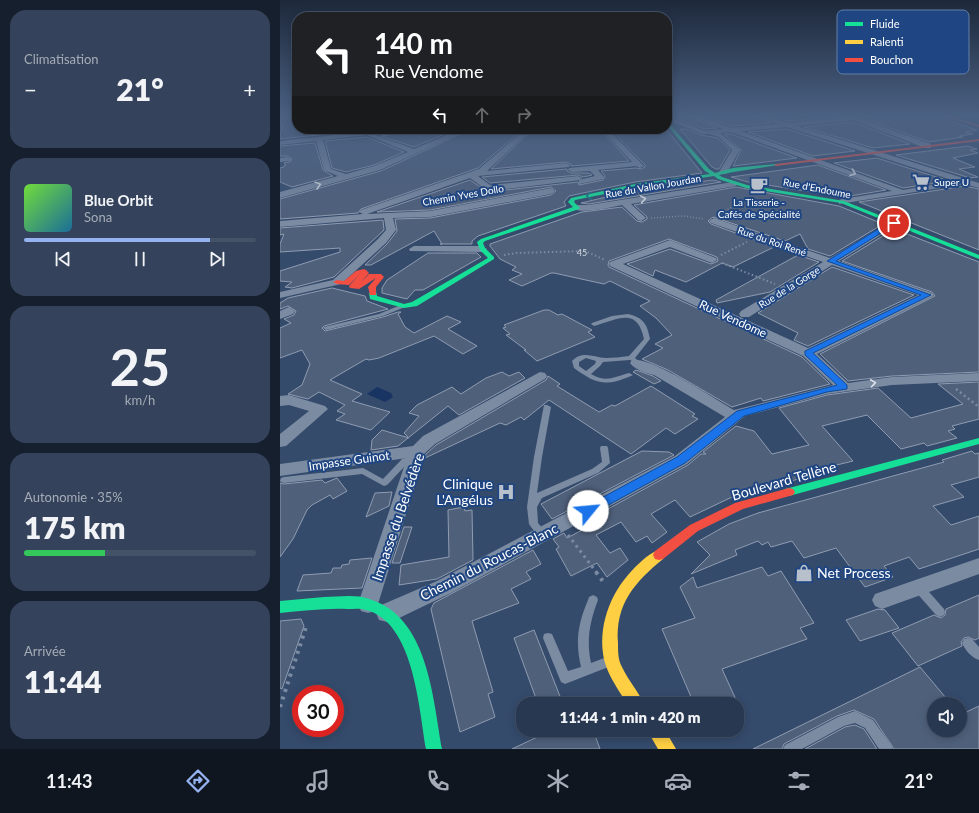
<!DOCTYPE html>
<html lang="fr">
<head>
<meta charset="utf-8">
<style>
  body { margin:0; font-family:Lato,sans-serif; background:#34435b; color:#f1f3f6; height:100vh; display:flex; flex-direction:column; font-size:15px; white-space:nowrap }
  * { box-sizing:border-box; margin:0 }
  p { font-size:13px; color:#a5acb7 }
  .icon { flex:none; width:22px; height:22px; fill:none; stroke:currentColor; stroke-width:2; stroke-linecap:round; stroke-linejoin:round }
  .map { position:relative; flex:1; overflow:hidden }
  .panel { display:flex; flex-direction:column; gap:10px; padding:10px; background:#161f2d; width:280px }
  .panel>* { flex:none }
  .banner { position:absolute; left:12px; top:12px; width:380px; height:122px; border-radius:16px; box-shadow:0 2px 10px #0003,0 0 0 1px #445268; background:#202124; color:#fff; overflow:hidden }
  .fabs { position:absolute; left:647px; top:697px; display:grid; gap:8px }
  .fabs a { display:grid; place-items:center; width:40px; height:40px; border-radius:50%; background:#283851; box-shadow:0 2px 10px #0003,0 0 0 1px #445268; font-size:20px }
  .speed { position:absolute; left:12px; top:685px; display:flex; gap:8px; font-size:20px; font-weight:700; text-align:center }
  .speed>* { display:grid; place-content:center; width:52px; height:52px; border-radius:50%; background:#283851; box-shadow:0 2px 10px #0003,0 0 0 1px #445268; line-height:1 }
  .speed .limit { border:6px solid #d22; background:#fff; color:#111 }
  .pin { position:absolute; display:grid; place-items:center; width:34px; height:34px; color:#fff; margin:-17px; border:2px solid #fff; border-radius:50%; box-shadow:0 1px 4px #0007 }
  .me { position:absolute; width:44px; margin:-22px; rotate:62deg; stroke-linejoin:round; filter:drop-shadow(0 0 3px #0008) }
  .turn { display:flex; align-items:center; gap:14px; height:84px; padding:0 16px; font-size:18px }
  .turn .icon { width:52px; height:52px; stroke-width:2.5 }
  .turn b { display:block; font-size:28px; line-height:34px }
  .lanes { display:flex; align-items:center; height:38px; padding:0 16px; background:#0003; justify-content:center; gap:20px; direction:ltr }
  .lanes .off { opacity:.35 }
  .big { font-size:30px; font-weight:800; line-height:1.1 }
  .panel .tile { flex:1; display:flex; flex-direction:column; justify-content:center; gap:6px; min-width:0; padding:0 14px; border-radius:16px; background:#34435b }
  .panel .dial { align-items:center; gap:0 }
  .dial b { font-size:52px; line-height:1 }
  .song { display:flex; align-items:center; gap:12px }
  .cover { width:48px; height:48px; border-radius:6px; background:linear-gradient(135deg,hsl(100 70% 55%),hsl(200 70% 35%)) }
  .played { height:4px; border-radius:2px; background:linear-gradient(90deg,#95b2f1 80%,#445268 80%) }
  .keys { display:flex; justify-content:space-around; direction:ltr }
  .heat { display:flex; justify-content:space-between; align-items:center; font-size:22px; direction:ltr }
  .charge { height:6px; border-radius:3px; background:linear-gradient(90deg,#34c759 35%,#445268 0) }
  .trip { position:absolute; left:236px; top:697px; width:228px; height:40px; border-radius:16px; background:#283851; box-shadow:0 2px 10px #0003,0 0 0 1px #445268; font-weight:800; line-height:40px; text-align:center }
  .tabs { display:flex; height:64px; justify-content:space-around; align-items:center; background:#101620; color:#a5acb7 }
  .tabs .icon { width:28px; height:28px }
  .tabs .active { color:#95b2f1 }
  .tabs b { font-size:18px; color:#f1f3f6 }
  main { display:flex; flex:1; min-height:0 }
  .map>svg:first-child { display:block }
  .water { fill:#183462 }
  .building { fill:#4f607b; stroke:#8f9cb0 }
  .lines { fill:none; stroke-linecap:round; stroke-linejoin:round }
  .path-far4 { stroke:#7b8ba2; stroke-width:1.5; stroke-dasharray:1 2; stroke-linecap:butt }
  .path-far3 { stroke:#7b8ba2; stroke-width:2; stroke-dasharray:1.5 2.5; stroke-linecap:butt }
  .path-far2 { stroke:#7b8ba2; stroke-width:2.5; stroke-dasharray:2 3; stroke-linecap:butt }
  .path-far1 { stroke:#7b8ba2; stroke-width:3; stroke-dasharray:2.5 4; stroke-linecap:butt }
  .path { stroke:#7b8ba2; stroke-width:4; stroke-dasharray:3 5; stroke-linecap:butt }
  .lane { fill:#7b8ba2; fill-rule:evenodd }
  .street { fill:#7b8ba2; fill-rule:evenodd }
  .fast { fill:#16e098; fill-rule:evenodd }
  .slow { fill:#ffcf43; fill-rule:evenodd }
  .jam { fill:#f24e42; fill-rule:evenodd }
  .oneway { stroke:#dee2e8 }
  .oneway2 { stroke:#1c7c8a }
  .route { fill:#1a73e8; stroke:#114b97 }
  .labels { text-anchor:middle; stroke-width:4; stroke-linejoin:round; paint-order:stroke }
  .far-number-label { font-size:9px; fill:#d3d7de }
  .far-poi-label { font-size:10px; fill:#fff; stroke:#1f4682; text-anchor:start }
  .far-street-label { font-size:10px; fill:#fff; stroke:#1f4682 }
  .street-label { font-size:12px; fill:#fff; stroke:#1f4682 }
  .near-street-label { font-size:14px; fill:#fff; stroke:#1f4682 }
  .near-poi-label { font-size:14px; fill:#fff; stroke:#1f4682; text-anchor:end }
  .key { fill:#1f4682; stroke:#627ea8; stroke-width:1 }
  .key-label { font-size:11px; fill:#fff }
</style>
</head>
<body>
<main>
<section class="panel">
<div class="tile"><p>Climatisation</p>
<div class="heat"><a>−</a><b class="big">21°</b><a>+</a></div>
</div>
<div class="tile">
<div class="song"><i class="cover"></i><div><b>Blue Orbit</b><p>Sona</p></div></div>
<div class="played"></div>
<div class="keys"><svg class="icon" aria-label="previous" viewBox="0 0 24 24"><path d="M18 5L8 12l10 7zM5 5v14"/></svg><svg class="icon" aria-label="pause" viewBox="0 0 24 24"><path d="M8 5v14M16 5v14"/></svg><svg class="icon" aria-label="next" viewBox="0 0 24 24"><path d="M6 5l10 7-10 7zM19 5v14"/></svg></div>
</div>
<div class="tile dial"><b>25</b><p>km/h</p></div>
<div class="tile"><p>Autonomie · 35%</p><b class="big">175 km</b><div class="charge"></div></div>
<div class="tile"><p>Arrivée</p><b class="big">11:44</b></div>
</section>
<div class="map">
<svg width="699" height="749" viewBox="0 0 699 749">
  <rect width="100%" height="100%" fill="#354b6c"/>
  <path class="water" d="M97,387L111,393L113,397L105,402L87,394Z"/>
  <path class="building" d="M0,115H17V129H49L50,132L96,129L0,139V133L3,126H0Z
    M394,115H406L437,128L425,129L397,119L400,118Z
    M418,115H474L491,123L452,126Z
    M487,115H578L508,121Z
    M607,115H652L697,130L685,132L693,134L679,136L683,137L649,142L588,120L603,118Z
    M573,122L630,144L593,148L524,127Z
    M132,129H177L134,147L101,136L128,132Z
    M191,129H243L198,168L81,209L78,213L0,219V199L101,171Z
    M253,129H320L349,161L291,166V164L286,162L211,169Z
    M330,129H386L422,173L355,182L289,196L284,202L286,206L198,236L192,241V244H160H162L154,231L91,265H85L107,244L117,231L115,219L150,218L271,195L276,191L271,187L150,210L97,212L190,180L208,192L298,182L299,185L323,180L325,176L321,171L356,168L361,169L365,167V165Z
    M400,129H406L421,135L438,138L450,150L439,169H436L432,167Z
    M507,129L575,151L533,156L468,132Z
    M444,134H451L517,158L453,166L461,150Z
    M87,137L124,152L94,165L66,172L52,168L45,141Z
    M35,143L43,170L53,176L12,187L0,182V168L4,167V166L6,165L4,163L10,162L12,159L8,156H0V146Z
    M688,146L697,149L690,150L698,153L673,158L695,167L679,169L698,177L690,178L616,155Z
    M597,158L669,181L623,188L554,163Z
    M538,165L606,190L564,197L468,182L451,177Z
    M287,169V171L291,173H309L312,175L303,177L298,175L210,183L202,177Z
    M433,180L441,182L309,204L301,203L356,190Z
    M685,186L699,189V250L579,202Z
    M456,187L559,206L603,224L550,256L528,249L520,234L505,241L433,217L428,221L431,224L494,247L453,267L442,263L406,282L375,270L373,276L347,264L390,249L431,264L438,261L437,257L389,239L329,261L328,265L329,267L522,357L550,384L483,401L481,398L452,407L388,370L362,359L383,348L375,344L392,335L376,318L360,306L370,301L330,281L324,284L274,273H271L242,286L229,280L242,274L232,270L236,267L220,259L210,246V244L302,212L342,207L357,221L362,222L367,219V217L354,205Z
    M103,220L104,230L54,277L12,288L5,287L12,282L0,281V271L60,252V248L0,252V244L4,234L0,235V228Z
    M614,229L699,262V372L612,376L568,381L540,354L655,296L652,292L562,261Z
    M148,253H197L201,257L143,290H135L127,299L102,293V288L107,280Z
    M518,255L539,262L490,292L437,303L436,300Z
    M552,267L634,295L528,346L514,340L518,333L478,313Z
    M52,288L85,296L87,301L108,309L44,326L42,328L45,331L103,317L118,312H121L118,314L125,327L134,333L167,316L181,322L168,329L197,346L183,354L154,336L99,358L89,360L86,359L50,380L82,394L72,401L110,412L91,430L56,420L65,414L57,411L65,405L39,392L28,399L8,394L22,385L30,364L22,350L0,358V328L11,323L4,319L14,315L16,311L8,306L0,309V303L8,298Z
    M264,310H269L278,315L282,314L312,330L308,332L315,337L257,361L244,350H246L226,335L230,334L223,328L226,327L224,325Z
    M356,370L373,376L381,381L374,384L353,372Z
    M222,372L229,376L239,372L245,378L179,415L168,406L118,446L91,450L92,440L102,430L129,438L124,433L139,416L129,413L137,405L172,387L181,394L206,378Z
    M268,376L280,384L277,386L319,412L332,405L335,406L371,386L415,414L412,416L418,419L395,434L386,428L351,454L269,400L244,420L241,417L226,425L220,423L145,458L146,454L156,445L266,380Z
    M699,382V419L672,426L675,429L668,431L677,438L647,446L644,443L621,449L587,415L542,426L573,461L520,474L522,478L511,481L450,498L410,517L395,500L371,514L387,532L372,543L367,536L356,542L341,522L316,535L330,553L340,548L348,560L327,577L317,563L291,576L276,549L279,547L273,539L284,533L287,538L310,526L306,521L408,465L421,454H426L423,452L456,426L474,431L492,454L529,445L499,408L547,395L598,388L631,418L683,404L658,384Z
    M362,451L389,452L394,455L272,519L261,504Z
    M692,451L695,454L699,453V477L671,485L684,497L653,506L671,525L699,516V549L639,569L629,557L604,566L613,577L585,587L556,548L524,558L512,541L491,547L488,542L482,545L478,541L455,550L457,555L411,574L430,555L417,542L449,524L478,513L664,462L662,460Z
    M57,478L67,491L53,499L50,495L32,505L27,510L13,539L0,557V483L4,484L42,480L45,483Z
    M112,492L109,506L86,517L95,493Z
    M184,507L185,511L192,510L193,560L157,579L119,585L121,565L169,557L168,510Z
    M124,527H132L120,563H112Z
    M253,550L261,564L246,572L251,579L231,589L239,603L192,621L213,692L208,694L215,717L180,732L151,609L154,603Z
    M92,558L82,588L17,591L23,575L51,573L53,568H61L62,565L69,564L70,560Z
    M482,567L488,576L501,571L534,623L520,628L527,639L442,669L458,704H414L382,629L415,618L400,587L413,577L417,588Z
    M699,595V638L695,640L688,637L684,638L681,642L682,646L638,666L612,633L654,615L661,618L665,615L666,609Z
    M598,609L605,610L619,628L580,641L566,620Z
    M21,619L24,626L2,689L0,688V621Z
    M254,630L283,704H258L234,638Z
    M640,667L671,704H654V730H680V715L699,706V749H614L594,719L574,710L557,716L504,744L502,749H473Z
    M575,725L584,729L597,749H525L565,727Z
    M272,730H313L320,749H232Z"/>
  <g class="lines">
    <path class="path-far4" d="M440,214L468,197
      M371,218L404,216L424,219"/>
    <path class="path-far3" d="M224,255L236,253L305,251L325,260
      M441,255L467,242
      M442,263L495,284"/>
    <path class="path-far2" d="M676,389L699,407"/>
    <path class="path-far1" d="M288,535L317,573"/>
    <path class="path" d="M316,572L325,584
      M0,707L27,624"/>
    <path class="lane" d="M695,115H699V116H696Z
      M123,304L126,306L125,307L103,316L46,330L43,328L44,327L99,314Z
      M348,314C364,318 367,324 370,339L355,358L357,360L354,362L350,360L323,362L320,366L311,374C327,383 333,377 349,373L353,375L351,376C325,387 316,384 294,368L292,361C302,350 313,357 326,358C333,358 341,357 349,356L364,339C357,306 337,320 314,326L311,324L312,323L332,316ZM306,358L316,361L315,364L306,371L299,366V362Z
      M264,405H267L271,407L262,457L257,493L312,469L322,462L320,448L321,446H327L328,448L330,463L318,473L262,498L257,507L258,523L268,535L266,538L263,539L260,538L251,527L249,524L247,507L254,457Z
      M134,455L137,456L138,458L137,460C123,464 117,476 107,485L104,486L82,474L4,483L1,482L0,481L1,478L4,477L83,468L103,479L122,459Z
      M638,583L642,584L664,609L665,612L664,615L660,617L656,615L634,590L633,587L634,584Z
      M313,595L317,597L318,600C310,621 306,640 311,663L327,657L331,658L333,662L331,666L285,684L281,682L263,638L264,634L268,633L272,634L288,671L301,667C295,641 298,624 308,600L309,597Z
      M688,638L692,639L699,647V660C692,658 685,650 682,643L684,639Z
      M575,711L593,720L611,745L613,749H599L585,728L575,723L564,726L522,749H503L505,745L558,717Z"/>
    <path class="street" d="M407,115H415L452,128L498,124L475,115H483L508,123L589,115H606L603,117L581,119L651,144V148H645L573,120L517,126L699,183V188L685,184L559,204V200L562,199L612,191L451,132L440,133L460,150L446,174H440L439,172L452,150L439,137L430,134H422L391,121L396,120L425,131L443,129ZM507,127L675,181L623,190L461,131Z
      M110,129H131L128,131L95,135L134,149L181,129H190L100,170L0,198V192L58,176L44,170L36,141L0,145V141ZM87,135L128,152L94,166L66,174L51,169L43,140Z
      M245,129H252L207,171L286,163L290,165L289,167L198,176L210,185L298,176L302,178L301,180L208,191L190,178L87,214L150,211L271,188L275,191L271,194L150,217L113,218L116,230L106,243L61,284L0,298V292L53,280L98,239L106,230L104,218L0,227V221L83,214L79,212L81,210L199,169Z
      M321,129H328L364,166L360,168L356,166L318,170L324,177L323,179L299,184V180L315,176L310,171L292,172L288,170L289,168L352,162Z
      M7,157L11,159L10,161L0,162V158Z
      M453,182L457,184L456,186L351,204L366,218L361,221L358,220L342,205C332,207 300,215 293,208L297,205H309Z
      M434,218L550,258L611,221H617V225L559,261L652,293L654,295L652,297L537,354L568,383L612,377L699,373V381L612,385L547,394L465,416L407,464L171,593L115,620L107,622L99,620L96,613L99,606L157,581L395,456L445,417L374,375C366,373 355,370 350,363L352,360C371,356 435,399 454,410L553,385L523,356L330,266L329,264L330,262L390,240L436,258L437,260L432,263L390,247L343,264L528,348L638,295L552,265L469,317H461L459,314L461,311L543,262L431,223L429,221Z
      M134,246H202L207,249L202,252L130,251L129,249Z
      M9,307L15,311L13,314L0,319V311Z
      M260,372L265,373L267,376L265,379L155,444L145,453L98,604L95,611L88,613L81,611L78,604L127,458L0,476V464L133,446L143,436Z
      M9,395L45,406L48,409L6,446L0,447V434L29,411L9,405L0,406V396Z
      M699,558V574L602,609L595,606L592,600L595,594Z"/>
    <path class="fast" d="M387,121L429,169L435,173L453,168L496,164L498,165L453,172L439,175L442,177L467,185L564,201L699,255V259L561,203L466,188L438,179L434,176L355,188L295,200L294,202L300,208L299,209L205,241L203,243L205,248L214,257V259L137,306L124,308L90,299L89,293L93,291H96L97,296L124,304L132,302L208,258L200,250L197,242L201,239L293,207L288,202L291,198L355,184L430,174L425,171L387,125Z
      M699,438V444L509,496L505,495L503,492L505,489L509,488Z
      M44,597C58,597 76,594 89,599C148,616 153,698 162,749H146C139,709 134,622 86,610C80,608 73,609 67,609C45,608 22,611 0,613V601Z"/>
    <path class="slow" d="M379,550L383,551L385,555L383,559C355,582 335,604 338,643C338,651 338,660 342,667C348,680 358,691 364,704H347C340,692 331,680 326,666C316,635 327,599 348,575C356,566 367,554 379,550Z
      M367,730H385L396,749H378Z"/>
    <path class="jam" d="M661,115H666L699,125V127Z
      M699,139V141L496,166L494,165L496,164Z
      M84,269L86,270L89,273L81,282L89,274H101L104,277L96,287V295H90L88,287L96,278L79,289L70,288L69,286L80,274L69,285L57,284L53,282L57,280L64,281L76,271Z
      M509,488L513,489L515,492L513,495L463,509L418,531L383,559L379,560L375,559L373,555L375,551L410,525L455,503Z"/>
  </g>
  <defs><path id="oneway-chevron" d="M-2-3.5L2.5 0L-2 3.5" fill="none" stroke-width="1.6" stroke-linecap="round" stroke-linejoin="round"/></defs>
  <g class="oneway">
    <use href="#oneway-chevron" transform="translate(573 173) rotate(20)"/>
    <use href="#oneway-chevron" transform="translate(38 185) rotate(-15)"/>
    <use href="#oneway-chevron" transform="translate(363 199) rotate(-10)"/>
    <use href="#oneway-chevron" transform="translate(593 383) rotate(-8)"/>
  </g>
  <use class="oneway2" href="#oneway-chevron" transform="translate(309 196) rotate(171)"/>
  <linearGradient id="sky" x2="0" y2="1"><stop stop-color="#1d293b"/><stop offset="0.53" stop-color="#4b6183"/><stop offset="1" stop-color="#4b6183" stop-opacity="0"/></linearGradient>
  <rect width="699" height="219" fill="url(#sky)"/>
  <path class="route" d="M611,221L617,223L556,261L651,295L533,353L567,385V389L547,392L464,416L405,463L312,514H303L302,511L303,508L397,457L457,411L557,385L525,355V351L641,295L547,261Z"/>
  <defs>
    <g id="supermarket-bare" transform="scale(1.38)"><path d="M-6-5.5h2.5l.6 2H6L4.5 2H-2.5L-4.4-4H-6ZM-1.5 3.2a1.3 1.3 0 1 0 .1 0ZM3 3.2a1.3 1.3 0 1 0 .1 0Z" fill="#b8c0cc" stroke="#1f4682" stroke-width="2.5" paint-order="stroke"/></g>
    <g id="cafe-bare" transform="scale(1.38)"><path d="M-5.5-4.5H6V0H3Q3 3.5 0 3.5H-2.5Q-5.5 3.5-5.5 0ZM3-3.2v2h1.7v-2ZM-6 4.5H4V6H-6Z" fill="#b8c0cc" stroke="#1f4682" stroke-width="2.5" paint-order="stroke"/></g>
    <g id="hospital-bare" transform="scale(1.38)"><path d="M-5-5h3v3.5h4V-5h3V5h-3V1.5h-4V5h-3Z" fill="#b8c0cc" stroke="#1f4682" stroke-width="2.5" paint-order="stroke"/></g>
    <g id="shop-bare" transform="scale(1.38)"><path d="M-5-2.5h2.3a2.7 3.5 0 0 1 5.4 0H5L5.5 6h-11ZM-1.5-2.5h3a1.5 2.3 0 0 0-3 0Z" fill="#b8c0cc" stroke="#1f4682" stroke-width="2.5" paint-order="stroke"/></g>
  </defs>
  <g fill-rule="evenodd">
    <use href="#supermarket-bare" x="641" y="182"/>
    <use href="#cafe-bare" x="479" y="185"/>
    <use href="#hospital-bare" x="226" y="492"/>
    <use href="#shop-bare" x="524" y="573"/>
  </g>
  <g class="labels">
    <g class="far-number-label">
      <text x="302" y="256">45</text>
    </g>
    <g class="far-poi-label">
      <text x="654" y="186">Super U</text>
      <text x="479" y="206" text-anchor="middle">La Tisserie -<tspan x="479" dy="12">Cafés de Spécialité</tspan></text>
    </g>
    <g class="far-street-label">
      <text transform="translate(373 186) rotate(-10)" y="4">Rue du Vallon Jourdan</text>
      <text transform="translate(537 188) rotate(11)" y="4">Rue d'Endoume</text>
      <text transform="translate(183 195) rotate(-10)" y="4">Chemin Yves Dollo</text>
      <text transform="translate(492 241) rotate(19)" y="4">Rue du Roi René</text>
      <text transform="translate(509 287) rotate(-32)" y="4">Rue de la Gorge</text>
    </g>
    <g class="street-label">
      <text transform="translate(453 319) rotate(25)" y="4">Rue Vendome</text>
      <text transform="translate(69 461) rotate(-8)" y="4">Impasse Guinot</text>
    </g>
    <g class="near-street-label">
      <text transform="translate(504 481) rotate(-16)" y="5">Boulevard Tellène</text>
      <text transform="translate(118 517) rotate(-71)" y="5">Impasse du Belvédère</text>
      <text transform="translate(209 562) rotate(-27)" y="5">Chemin du Roucas-Blanc</text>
    </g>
    <g class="near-poi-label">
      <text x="213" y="489">Clinique<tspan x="213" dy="16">L'Angélus</tspan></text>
      <text x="537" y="578" text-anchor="start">Net Process</text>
    </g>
  </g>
  <rect x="557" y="10" width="132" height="64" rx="6" class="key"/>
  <rect x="565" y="22" width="18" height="4" fill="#16e098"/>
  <rect x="565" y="40" width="18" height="4" fill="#ffcf43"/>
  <rect x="565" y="58" width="18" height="4" fill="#f24e42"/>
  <g class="key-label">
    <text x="590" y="28">Fluide</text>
    <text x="590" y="46">Ralenti</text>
    <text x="590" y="64">Bouchon</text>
  </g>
</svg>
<div class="fabs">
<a><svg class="icon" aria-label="sound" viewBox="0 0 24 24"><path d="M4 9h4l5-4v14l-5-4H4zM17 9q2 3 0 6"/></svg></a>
</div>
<div class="speed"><div class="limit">30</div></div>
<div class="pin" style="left:614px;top:223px;background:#d93025"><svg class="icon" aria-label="arrive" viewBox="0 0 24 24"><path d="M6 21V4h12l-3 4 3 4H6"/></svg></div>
<svg class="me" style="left:308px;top:511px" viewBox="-20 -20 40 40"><circle r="19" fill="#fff"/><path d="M0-13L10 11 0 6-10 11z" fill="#1a73e8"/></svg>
<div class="trip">11:44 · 1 min · 420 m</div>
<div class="banner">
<div class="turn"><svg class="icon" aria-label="left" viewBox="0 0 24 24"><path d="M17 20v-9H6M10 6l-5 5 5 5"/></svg><div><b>140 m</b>Rue Vendome</div></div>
<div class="lanes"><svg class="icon" aria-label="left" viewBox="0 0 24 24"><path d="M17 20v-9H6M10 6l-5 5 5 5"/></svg><svg class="icon off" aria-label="ahead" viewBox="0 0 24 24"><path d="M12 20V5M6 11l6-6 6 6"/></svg><svg class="icon off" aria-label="right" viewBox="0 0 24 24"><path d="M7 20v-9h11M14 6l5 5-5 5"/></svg></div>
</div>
</div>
</main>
<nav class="tabs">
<b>11:43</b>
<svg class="icon active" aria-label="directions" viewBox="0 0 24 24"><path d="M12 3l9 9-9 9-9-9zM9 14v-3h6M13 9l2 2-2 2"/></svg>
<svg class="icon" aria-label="music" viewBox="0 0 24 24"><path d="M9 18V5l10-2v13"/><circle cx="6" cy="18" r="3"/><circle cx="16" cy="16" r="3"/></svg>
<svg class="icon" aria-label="phone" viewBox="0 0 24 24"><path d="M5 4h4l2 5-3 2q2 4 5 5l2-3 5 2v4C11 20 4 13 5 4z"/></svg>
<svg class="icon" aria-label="climate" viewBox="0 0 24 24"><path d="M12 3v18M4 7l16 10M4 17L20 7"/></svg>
<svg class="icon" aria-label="car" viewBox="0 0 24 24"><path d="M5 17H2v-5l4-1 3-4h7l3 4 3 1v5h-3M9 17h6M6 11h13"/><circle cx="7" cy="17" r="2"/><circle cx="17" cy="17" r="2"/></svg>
<svg class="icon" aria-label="filters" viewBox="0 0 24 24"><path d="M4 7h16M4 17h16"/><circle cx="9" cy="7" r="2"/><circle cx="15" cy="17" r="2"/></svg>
<b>21°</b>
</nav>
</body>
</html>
